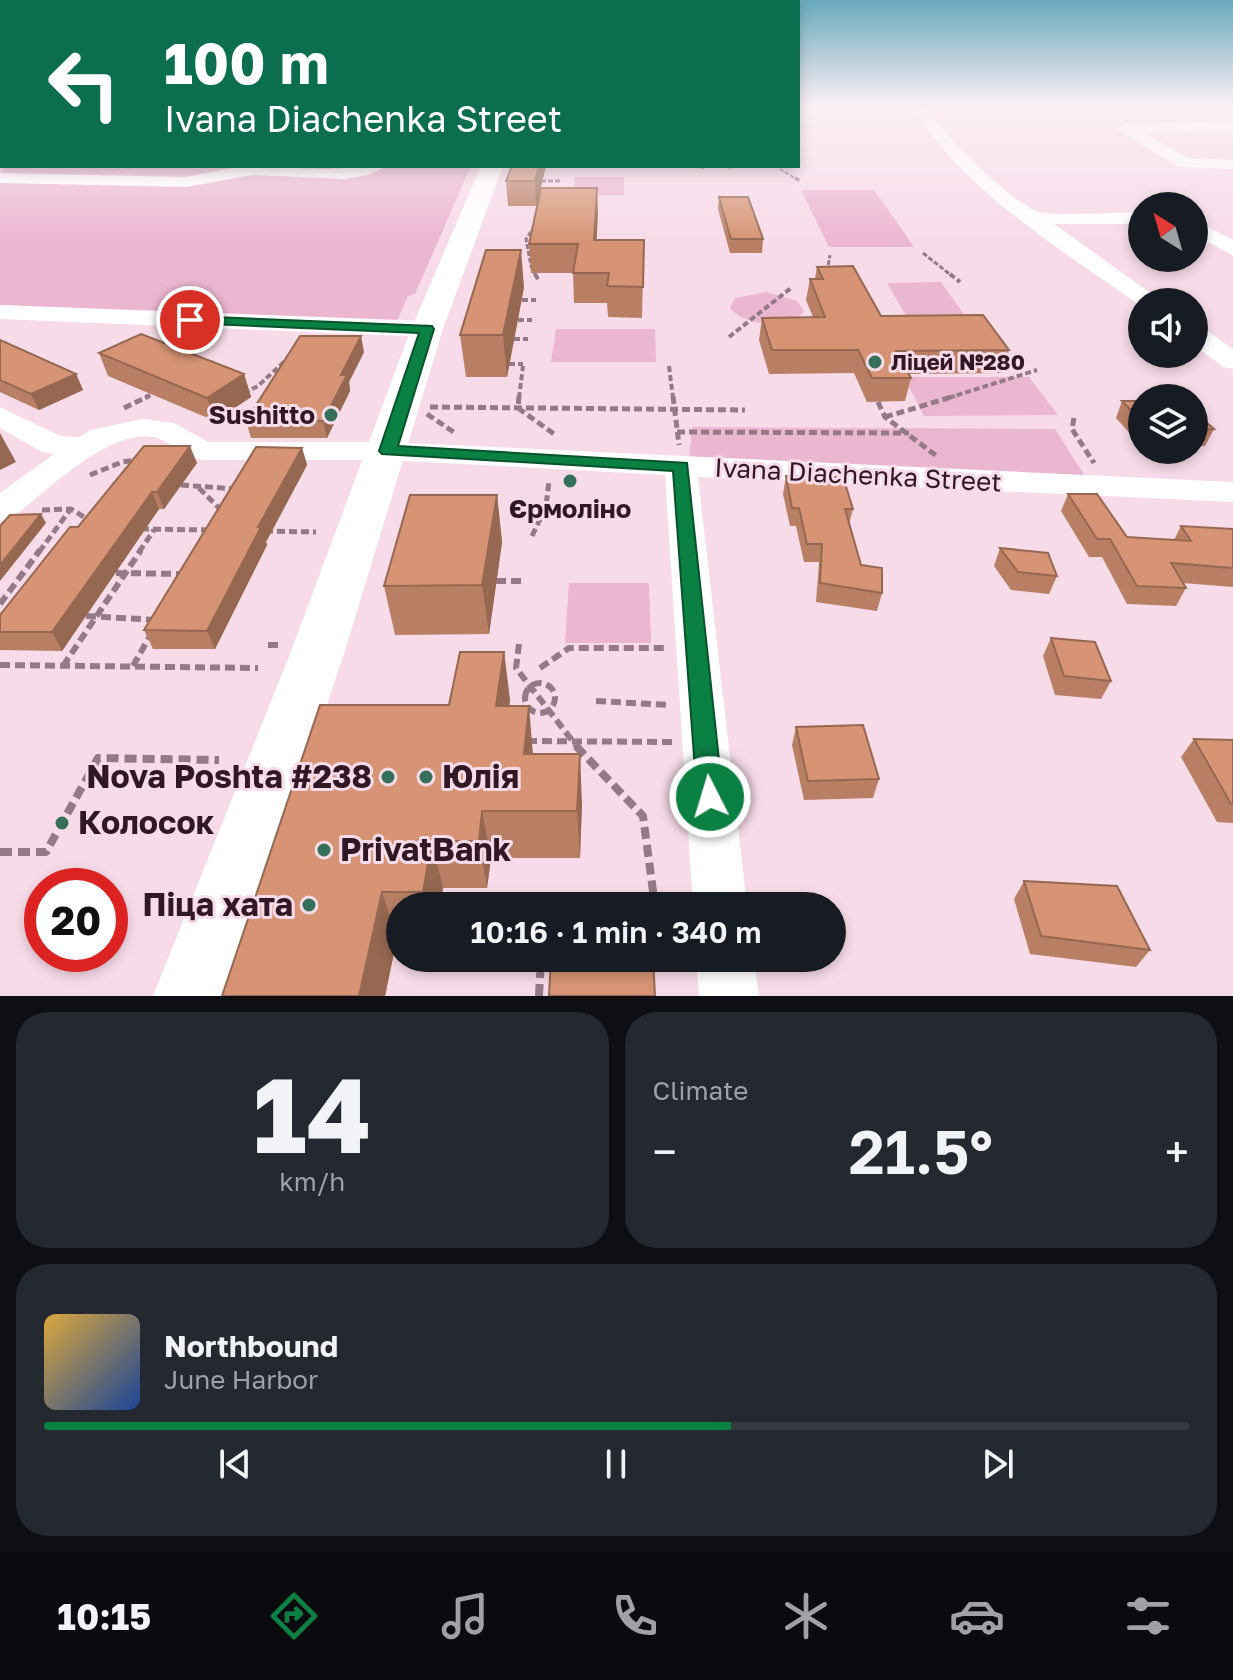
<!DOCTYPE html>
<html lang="en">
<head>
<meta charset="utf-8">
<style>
  body { margin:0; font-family:"Golos Text",sans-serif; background:#242831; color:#f1f3f6; height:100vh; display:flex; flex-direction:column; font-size:30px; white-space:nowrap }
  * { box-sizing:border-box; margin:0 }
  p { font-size:26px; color:#9ea1a6 }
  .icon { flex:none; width:44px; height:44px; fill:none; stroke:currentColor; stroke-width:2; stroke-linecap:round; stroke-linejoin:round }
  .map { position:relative; height:996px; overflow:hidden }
  .side { display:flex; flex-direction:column; gap:16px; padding:16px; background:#0d0f14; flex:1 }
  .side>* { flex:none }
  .top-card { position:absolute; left:0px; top:0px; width:800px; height:168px; box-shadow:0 4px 12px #0003; background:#0b6e4f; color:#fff; overflow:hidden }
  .needle { width:52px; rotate:323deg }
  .tools { position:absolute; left:1128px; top:192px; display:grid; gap:16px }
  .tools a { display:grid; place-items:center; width:80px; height:80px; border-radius:50%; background:#171b24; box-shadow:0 4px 12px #0003; font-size:40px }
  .speed { position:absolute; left:24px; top:868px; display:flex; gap:16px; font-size:40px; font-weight:700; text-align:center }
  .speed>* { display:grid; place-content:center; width:104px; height:104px; border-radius:50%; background:#171b24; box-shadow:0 4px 12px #0003; line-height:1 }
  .speed .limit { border:12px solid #d22; background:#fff; color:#111 }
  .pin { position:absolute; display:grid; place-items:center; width:68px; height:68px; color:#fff; margin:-34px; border:4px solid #fff; border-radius:50%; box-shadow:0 2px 8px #0007 }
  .me { position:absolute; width:88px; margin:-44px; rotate:355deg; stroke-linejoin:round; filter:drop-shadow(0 0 6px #0008) }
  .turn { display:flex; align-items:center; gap:28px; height:168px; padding:0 32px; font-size:36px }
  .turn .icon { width:104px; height:104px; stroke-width:2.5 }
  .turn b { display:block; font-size:56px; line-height:68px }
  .big { font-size:60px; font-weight:600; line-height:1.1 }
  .side .tile { flex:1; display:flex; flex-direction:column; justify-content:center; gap:12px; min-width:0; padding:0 28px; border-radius:32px; background:#242831 }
  .side .dial { align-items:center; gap:0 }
  .dial b { font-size:104px; line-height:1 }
  .song { display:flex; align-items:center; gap:24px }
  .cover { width:96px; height:96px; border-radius:12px; background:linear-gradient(135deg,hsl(40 70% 55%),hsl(220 70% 35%)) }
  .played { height:8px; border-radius:4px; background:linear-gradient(90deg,#0b8043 60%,#363941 60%) }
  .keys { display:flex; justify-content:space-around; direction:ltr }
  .heat { display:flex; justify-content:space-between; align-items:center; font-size:44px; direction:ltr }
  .side .tiles { flex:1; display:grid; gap:16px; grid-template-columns:1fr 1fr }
  .tile:last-child { grid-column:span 2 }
  .trip { position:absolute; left:386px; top:892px; width:460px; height:80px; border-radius:40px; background:#171b24; box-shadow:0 4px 12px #0003; font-weight:600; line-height:80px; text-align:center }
  .tabs { display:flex; height:128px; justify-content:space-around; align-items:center; background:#090b0e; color:#9ea1a6 }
  .tabs .icon { width:56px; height:56px }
  .tabs .current { color:#0b8043 }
  .tabs b { font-size:36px; color:#f1f3f6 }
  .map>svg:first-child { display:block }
  .green { fill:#ebb6d0 }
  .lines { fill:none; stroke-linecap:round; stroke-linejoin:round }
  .path-far5 { stroke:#947a87; stroke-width:2; stroke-dasharray:4 2; stroke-linecap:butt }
  .path-far4 { stroke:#947a87; stroke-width:3; stroke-dasharray:5 2; stroke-linecap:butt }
  .path-far3 { stroke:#947a87; stroke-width:4; stroke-dasharray:6 3; stroke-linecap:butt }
  .path-far2 { stroke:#947a87; stroke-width:5; stroke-dasharray:8 4; stroke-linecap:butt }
  .path-far1 { stroke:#947a87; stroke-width:6; stroke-dasharray:10 5; stroke-linecap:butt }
  .path { stroke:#947a87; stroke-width:8; stroke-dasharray:12 6; stroke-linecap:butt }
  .minor { fill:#fff; fill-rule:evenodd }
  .major { fill:#fff; fill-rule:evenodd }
  .wall { fill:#b87f64 }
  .shaded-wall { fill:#966851 }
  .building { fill:#d69474; stroke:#966851; stroke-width:2 }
  .route { fill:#0b8043; stroke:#07532c; stroke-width:2 }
  .poi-dot { fill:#34705a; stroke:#f7dbe8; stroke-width:3 }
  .labels { text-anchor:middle; stroke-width:6; stroke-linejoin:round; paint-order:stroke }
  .far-poi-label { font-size:22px; font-weight:bold; fill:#301825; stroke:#f7dbe8; text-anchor:start }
  .poi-label { font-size:26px; font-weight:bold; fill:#301825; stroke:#f7dbe8; text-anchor:end }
  .street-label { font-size:26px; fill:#301825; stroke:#f7dbe8 }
  .near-poi-label { font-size:32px; font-weight:bold; fill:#301825; stroke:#f7dbe8; text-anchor:start }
</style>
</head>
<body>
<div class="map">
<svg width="1233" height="996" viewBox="0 0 1233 996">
  <rect width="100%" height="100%" fill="#f7dbe8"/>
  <path class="green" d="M0,104L2,166H471L415,294L408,296L396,323L0,305Z
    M575,177H624V195H573Z
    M801,190H874L914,247H829Z
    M941,282L978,334H917L887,283Z
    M766,292L797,301L804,311C791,331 744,326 730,308L735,298Z
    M556,329H655L656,362H551Z
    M904,377H1029L1058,415L924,416Z
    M692,427L1055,429L1087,479L689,459Z
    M569,583H649L651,643H565Z"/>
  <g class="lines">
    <path class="path-far5" d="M702,166L703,169
      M729,166L730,169
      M780,169L798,180"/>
    <path class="path-far4" d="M795,178L800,181
      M541,181H562
      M535,226L526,239L531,266L536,276
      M923,253L952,276
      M827,272L830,255"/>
    <path class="path-far3" d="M535,274L539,281
      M950,274L960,282
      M522,300H536
      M518,320H532
      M729,337L791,288
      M514,339H528
      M1003,360H1029
      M509,364H523
      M669,366L673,398
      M244,393L258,386L286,360
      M145,398L152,394
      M519,398L523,366
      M948,398L1037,370"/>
    <path class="path-far2" d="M519,396L518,408L554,434
      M673,396L679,445
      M878,402L885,417L938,457
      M430,407L745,410
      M124,408L149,396
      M427,414L455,433
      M885,417L955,396
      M1074,418L1072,429L1094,463
      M677,432L909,433
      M90,475L122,462L137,460
      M181,485L236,489
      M199,488L223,512
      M42,510L71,509L89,520
      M141,529L211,530
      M265,531L316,532
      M532,536L546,506L549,481
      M39,552L70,510
      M139,552L154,530"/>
    <path class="path-far1" d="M116,573L183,574
      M496,581H526
      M0,604L40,550
      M86,616L157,620
      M519,644L516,668L578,748
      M268,645H282
      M0,665L258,668
      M63,666L141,550
      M133,666L151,634
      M540,668L569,648H665
      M525 698a15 15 0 1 1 30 0a15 15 0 1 1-30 0Z
      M596,701L669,705
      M527,741L673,742"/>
    <path class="path" d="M576,746L643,816L655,906
      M0,852H46L98,758L219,760
      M539,996L541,958"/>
    <path class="minor" d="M913,104H961L954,108H929C944,136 1007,198 1036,211C1051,217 1122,212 1142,212V224H1054L1163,302H1142V307C1070,255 952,185 913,104Z
      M0,121H2V131H0Z
      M1233,121V131L1144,133L1188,158L1233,160V168L1230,169L1179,167L1117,129L1125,124Z
      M243,166L326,169L388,166L368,175L344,179L253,175L186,187L0,183V173L186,177Z
      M1194,220L1233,240V255L1194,235Z
      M0,305L427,321L436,324L440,329L436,334L427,337L0,319Z
      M1194,325L1203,328L1233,349V369L1223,367L1194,345Z
      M0,407L60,436L79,437L91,430L142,419L174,423L208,442H388L1233,482V502L698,477L747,906H693L665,475L388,460H202C185,456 173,444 157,438C114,424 44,493 12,518L0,521V493L54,454L42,452L0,428Z
      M696,958H754L759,996H699Z"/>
    <path class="major" d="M481,166H503L443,329L344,654L229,996H153L290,654L411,329Z"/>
  </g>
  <path class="wall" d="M512,166H679H546L536,206H508L506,181Z
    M597,188L596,240H644L642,318L608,317L607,303H574L573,273H531L529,244Z
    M719,197L763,239L762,253H730L718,209Z
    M817,267L881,316L1009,350L1002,373L909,374L911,378L905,401L867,402L854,373L769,374L759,340L762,318L813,317L806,300L810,279H815Z
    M524,287L507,377H466L460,335Z
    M0,340L76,374L83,390L39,410L0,392Z
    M364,352L349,382L350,391L327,438H251L246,421Z
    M99,353L244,374L251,397L215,421L108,376Z
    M1122,401H1142V447L1116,418Z
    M1194,411L1214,429L1205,446H1194Z
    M302,448L307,465L266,542L267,545L215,649H153L144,630Z
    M197,463L164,509H159L62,651L0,650V615L78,527Z
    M786,476L853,509L849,524L861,565L882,593L877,611L816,602L819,562H804L796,526H790L783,494Z
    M1068,494L1127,537L1174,540L1181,526L1233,529V587L1183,583L1186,588L1176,606L1127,604L1102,557H1089L1061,511Z
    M497,495L502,542L489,634L395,635L384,586Z
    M1000,548L1057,576L1049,594L1011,590L994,566Z
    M1051,638L1111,681L1101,699L1055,695L1043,656Z
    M504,652L510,701L509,706L533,754L582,803L580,858H491L487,888H443L440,906H400V938H397L385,996H222L449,705Z
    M796,727L879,779L873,798L804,800L792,745Z
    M1194,739L1233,740V823L1217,822L1181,757Z
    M1024,881L1150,950L1136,967L1030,954L1014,899Z"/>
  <path class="shaded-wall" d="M539,166H546L536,206L535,181Z
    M597,188L598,214L595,269L594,240Z
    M521,250L524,287L507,377L503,335Z
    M361,336L364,352L349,382L350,391L327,438L323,421L341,375Z
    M76,374L83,390L39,410L31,394Z
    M244,374L251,397L215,421L207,398Z
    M0,433L16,462L0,470Z
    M190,446L197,463L164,509L157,492Z
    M302,448L307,465L266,542L267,545L215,649L207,631L258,527Z
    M152,492L159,509L62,651L52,632Z
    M497,495L502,542L489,634L482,585Z
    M41,514L46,523L0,581V565Z
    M504,652L510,701L503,755L496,706Z
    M529,706L533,755L524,754Z
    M580,754L582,803L580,858L577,811Z
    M482,811L491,858L487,888L479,841Z
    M432,841L443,888L440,906H427L423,892Z
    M382,892L397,938L385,996H359Z"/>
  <path class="building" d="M512,166H539L535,181H506Z
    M541,188H597L594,240H644L643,287L607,286L609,273H573L578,244H529Z
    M719,197H748L763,239H731Z
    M486,250H521L503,335H460Z
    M853,266L881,316L983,315L1009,350L896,351L911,378H872L858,350H772L762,318L825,317L810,279H823L817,267Z
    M141,334L244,374L207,398L99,353Z
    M300,336H361L341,375H347L323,421H246Z
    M0,340L76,374L31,394L0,380Z
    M1122,401H1142V422Z
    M1194,411L1214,429L1194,430Z
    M144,446H190L157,492H152L52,632H0V615L70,527H78Z
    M256,447L302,448L258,527H261L207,631L144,630Z
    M786,476L843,477L853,509H845L861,565L882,568V593L820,583L822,544H807L799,508H792Z
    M1068,494H1097L1127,537L1191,541L1181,526L1233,529V568L1171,563L1186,588L1137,586L1110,539H1097Z
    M410,495H497L482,585L384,586Z
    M41,514L0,565V526L10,515Z
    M1000,548L1048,553L1057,576L1018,572Z
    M1051,638L1095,642L1111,681L1064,676Z
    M460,652H504L496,706H529L524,754H580L577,811H482L479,841H432L423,892H382L359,996H222L320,705H449Z
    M863,725L879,779L808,781L796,727Z
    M1194,739L1233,740V804H1231Z
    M1024,881L1117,886L1150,950L1041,936Z
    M551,958H653L655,996H549Z"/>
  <linearGradient id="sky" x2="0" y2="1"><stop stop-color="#68a9bc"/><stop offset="0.43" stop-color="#fbeff5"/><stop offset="1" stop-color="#fbeff5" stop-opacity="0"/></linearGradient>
  <rect width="1233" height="243" fill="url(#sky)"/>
  <path class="route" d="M190,316L432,326L434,329L398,446L687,463L723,797L719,805L710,808L701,805L697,797L673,471L382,454L379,451L419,333L186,323L184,320Z"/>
  <g class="poi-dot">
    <circle cx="875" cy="362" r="8"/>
    <circle cx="331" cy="415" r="8"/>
    <circle cx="570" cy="481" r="8"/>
    <circle cx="388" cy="777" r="8"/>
    <circle cx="426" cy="777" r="8"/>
    <circle cx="62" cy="823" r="8"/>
    <circle cx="324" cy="850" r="8"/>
    <circle cx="309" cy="905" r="8"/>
  </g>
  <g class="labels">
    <g class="far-poi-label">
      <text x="891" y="370">Ліцей №280</text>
    </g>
    <g class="poi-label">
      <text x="315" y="424">Sushitto</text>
      <text x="570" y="518" text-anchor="middle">Єрмоліно</text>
    </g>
    <g class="street-label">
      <text transform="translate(858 475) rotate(3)" y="9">Ivana Diachenka Street</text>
    </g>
    <g class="near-poi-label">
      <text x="372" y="788" text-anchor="end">Nova Poshta #238</text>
      <text x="442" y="788">Юлія</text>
      <text x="78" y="834">Колосок</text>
      <text x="340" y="861">PrivatBank</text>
      <text x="293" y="916" text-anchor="end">Піца хата</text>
    </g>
  </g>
</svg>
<div class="tools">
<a><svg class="needle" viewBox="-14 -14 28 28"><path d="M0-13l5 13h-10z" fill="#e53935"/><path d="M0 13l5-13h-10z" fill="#9ea1a6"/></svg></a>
<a><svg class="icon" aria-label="sound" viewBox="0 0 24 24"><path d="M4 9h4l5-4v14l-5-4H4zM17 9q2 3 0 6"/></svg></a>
<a><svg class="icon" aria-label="layers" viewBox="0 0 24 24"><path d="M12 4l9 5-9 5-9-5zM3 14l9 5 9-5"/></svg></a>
</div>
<div class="speed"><div class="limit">20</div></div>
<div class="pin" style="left:190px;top:320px;background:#d93025"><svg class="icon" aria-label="arrive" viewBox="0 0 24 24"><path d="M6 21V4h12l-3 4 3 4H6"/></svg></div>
<svg class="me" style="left:710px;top:797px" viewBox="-20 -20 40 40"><circle r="17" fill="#0b8043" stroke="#fff" stroke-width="3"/><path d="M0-11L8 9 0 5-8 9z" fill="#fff"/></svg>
<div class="trip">10:16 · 1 min · 340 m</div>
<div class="top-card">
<div class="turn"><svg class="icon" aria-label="left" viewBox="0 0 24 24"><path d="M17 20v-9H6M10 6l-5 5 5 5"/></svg><div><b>100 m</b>Ivana Diachenka Street</div></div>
</div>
</div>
<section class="side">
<div class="tiles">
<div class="tile dial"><b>14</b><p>km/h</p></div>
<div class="tile"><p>Climate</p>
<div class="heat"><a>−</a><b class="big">21.5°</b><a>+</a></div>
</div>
<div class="tile">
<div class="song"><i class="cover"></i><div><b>Northbound</b><p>June Harbor</p></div></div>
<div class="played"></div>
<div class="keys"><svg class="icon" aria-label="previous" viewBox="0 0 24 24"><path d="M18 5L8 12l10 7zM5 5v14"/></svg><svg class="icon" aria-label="pause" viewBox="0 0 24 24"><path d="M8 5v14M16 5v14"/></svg><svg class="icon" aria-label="next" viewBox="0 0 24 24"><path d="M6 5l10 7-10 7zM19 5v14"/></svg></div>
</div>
</div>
</section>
<nav class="tabs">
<b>10:15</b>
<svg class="icon current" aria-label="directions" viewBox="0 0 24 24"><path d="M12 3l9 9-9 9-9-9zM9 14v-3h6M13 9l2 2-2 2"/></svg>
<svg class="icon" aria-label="music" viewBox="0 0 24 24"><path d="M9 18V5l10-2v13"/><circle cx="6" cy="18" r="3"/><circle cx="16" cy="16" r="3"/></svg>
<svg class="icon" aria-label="phone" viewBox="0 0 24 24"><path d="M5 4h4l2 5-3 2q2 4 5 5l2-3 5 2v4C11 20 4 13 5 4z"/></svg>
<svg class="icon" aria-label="climate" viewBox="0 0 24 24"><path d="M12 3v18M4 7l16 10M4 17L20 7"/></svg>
<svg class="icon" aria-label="car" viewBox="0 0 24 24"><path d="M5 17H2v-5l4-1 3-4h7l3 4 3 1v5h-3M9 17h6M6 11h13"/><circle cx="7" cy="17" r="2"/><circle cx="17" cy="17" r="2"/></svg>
<svg class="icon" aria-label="filters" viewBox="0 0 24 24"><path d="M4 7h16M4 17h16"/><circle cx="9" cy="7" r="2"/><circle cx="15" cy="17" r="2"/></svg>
</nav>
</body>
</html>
